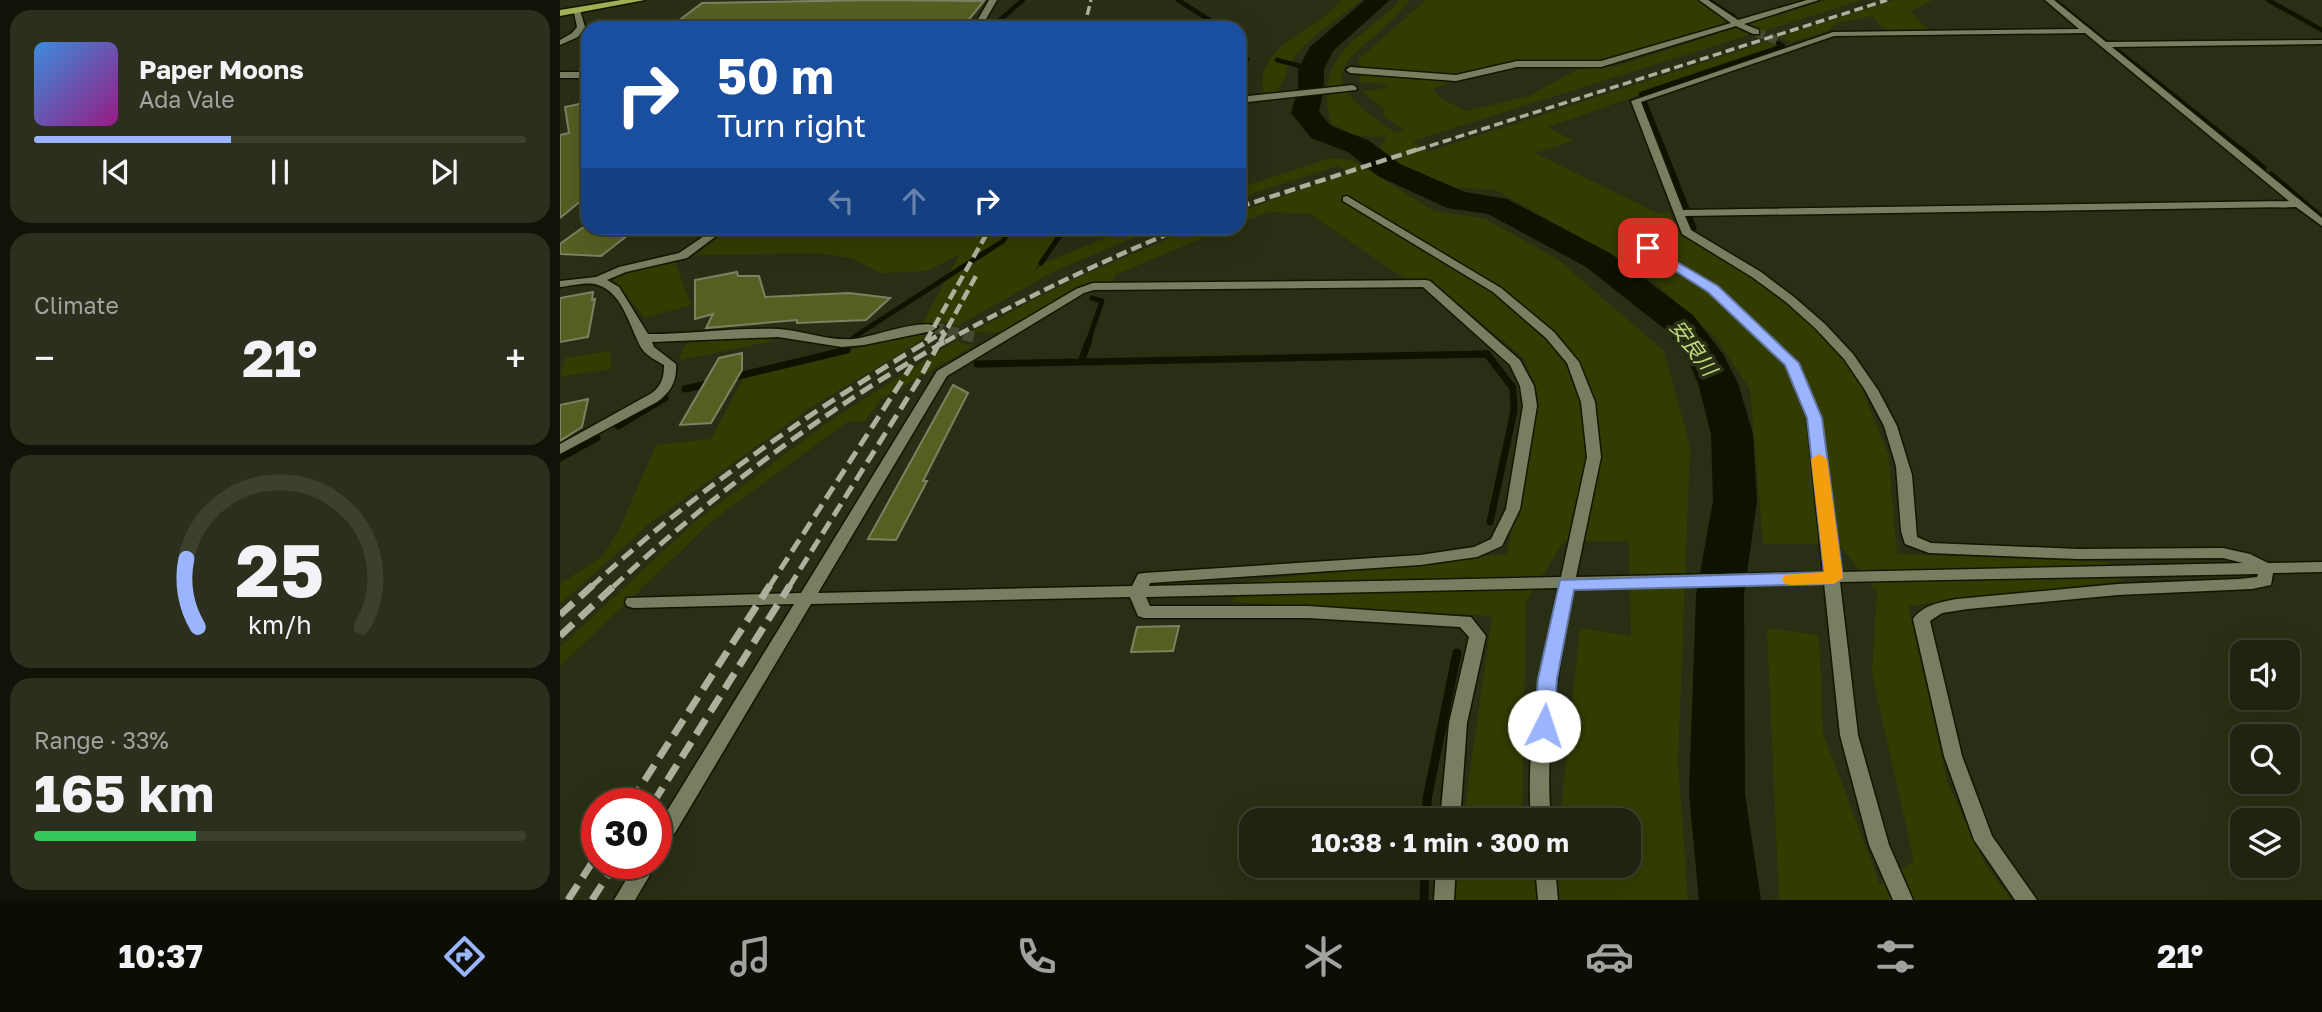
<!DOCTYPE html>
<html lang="en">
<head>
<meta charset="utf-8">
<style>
  body { margin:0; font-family:"Golos Text","Noto Sans JP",sans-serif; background:#2c2f1d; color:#f1f3f6; height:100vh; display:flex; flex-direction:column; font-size:26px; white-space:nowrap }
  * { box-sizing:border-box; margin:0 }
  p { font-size:23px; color:#a1a49e }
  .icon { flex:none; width:38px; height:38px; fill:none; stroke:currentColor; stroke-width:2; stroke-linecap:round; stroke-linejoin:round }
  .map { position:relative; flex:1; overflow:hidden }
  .sheet { display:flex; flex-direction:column; gap:10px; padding:10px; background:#111308; width:560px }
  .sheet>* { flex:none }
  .hud { position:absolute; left:21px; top:21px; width:665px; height:214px; border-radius:21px; box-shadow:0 7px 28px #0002,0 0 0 2px #3c402f; background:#1a4fa0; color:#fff; overflow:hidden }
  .fabs { position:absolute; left:1670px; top:640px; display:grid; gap:14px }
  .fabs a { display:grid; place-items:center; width:70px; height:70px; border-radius:14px; background:#1f230f; box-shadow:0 7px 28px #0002,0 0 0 2px #3c402f; font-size:35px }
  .speed { position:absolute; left:21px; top:788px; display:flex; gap:14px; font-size:35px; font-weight:700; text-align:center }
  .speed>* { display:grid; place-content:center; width:91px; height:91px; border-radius:50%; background:#1f230f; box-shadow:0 7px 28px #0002,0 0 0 2px #3c402f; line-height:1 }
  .speed .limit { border:10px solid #d22; background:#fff; color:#111 }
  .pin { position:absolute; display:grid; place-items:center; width:60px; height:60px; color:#fff; margin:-30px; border-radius:14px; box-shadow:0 4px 10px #0006 }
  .me { position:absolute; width:77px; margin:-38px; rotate:4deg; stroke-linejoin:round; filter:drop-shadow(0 0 5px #0008) }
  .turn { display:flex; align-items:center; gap:24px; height:147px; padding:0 21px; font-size:32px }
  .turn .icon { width:91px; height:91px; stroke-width:2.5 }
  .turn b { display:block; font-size:49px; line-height:60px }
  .lanes { display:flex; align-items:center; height:66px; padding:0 21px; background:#0003; justify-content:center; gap:35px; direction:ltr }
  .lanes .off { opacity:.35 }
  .big { font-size:52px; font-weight:700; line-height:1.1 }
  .sheet .widget { flex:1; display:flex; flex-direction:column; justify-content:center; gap:10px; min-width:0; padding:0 24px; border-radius:21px; background:#2c2f1d }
  .sheet .dial { align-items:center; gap:0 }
  .dial svg { height:182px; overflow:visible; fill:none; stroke:#3c402f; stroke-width:7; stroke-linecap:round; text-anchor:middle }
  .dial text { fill:#f1f3f6; stroke:none }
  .song { display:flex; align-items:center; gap:21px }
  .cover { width:84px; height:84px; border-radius:10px; background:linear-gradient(135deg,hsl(210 70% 55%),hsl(310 70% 35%)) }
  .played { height:7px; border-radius:4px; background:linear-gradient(90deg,#9ab5fd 40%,#3c402f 40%) }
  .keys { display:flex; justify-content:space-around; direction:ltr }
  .heat { display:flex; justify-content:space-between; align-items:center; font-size:38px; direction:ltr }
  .charge { height:10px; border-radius:5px; background:linear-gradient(90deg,#34c759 33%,#3c402f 0) }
  .trip { position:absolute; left:679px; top:808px; width:402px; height:70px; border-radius:21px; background:#1f230f; box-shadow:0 7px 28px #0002,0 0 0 2px #3c402f; font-weight:700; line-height:70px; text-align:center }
  .tabs { display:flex; height:112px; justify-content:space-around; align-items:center; background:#0c0e06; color:#a1a49e }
  .tabs .icon { width:49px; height:49px }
  .tabs .on { color:#9ab5fd }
  .tabs b { font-size:32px; color:#f1f3f6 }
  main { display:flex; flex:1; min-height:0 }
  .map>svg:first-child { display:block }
  .green { fill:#333c00 }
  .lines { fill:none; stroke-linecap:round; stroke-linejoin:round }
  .stream-far3 { stroke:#0e1300; stroke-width:4.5 }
  .stream-far2 { stroke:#0e1300; stroke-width:5 }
  .stream-far1 { stroke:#0e1300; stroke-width:7 }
  .stream { stroke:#0e1300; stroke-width:9 }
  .river { fill:#0e1300; fill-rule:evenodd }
  .building { fill:#545f22; stroke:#7b8264; stroke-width:2 }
  .minor-tunnel-far1 { stroke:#444a30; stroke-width:9; stroke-dasharray:9 4.5; stroke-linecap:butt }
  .minor-tunnel { stroke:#444a30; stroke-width:11; stroke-dasharray:11 5; stroke-linecap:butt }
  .minor-casing { stroke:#121600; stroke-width:3 }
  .tertiary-casing { stroke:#121600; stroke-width:3 }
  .trunk-casing { stroke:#121600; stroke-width:3 }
  .minor { fill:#787f61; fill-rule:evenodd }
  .tertiary { fill:#787f61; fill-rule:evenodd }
  .trunk { fill:#9fb056; fill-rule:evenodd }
  .rail-far3 { stroke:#acb19e; stroke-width:3.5; stroke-dasharray:9 4.5; stroke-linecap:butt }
  .rail-far2 { stroke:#acb19e; stroke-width:4.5; stroke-dasharray:11 5; stroke-linecap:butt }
  .rail-far1 { stroke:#acb19e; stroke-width:5; stroke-dasharray:14 7; stroke-linecap:butt }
  .rail { stroke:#acb19e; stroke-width:7; stroke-dasharray:18 9; stroke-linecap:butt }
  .route { fill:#9ab5fd; stroke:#6476a4; stroke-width:2 }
  .slow { fill:#f59e0b }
  .labels { text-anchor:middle; stroke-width:7; stroke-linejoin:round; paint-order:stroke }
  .water-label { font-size:21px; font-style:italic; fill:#c5d87e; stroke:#292f14 }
</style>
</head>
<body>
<main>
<section class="sheet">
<div class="widget">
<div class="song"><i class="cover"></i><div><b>Paper Moons</b><p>Ada Vale</p></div></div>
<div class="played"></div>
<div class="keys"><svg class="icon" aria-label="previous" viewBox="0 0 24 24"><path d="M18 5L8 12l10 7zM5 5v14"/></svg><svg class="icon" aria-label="pause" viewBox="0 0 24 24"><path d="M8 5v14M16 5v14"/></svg><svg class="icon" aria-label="next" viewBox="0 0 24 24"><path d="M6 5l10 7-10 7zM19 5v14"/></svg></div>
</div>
<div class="widget"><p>Climate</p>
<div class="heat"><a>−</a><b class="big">21°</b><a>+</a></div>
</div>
<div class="widget dial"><svg viewBox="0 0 100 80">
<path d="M14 69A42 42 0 1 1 86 69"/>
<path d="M14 69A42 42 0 0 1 9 39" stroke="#9ab5fd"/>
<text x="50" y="56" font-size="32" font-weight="700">25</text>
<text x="50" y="72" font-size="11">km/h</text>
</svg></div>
<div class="widget"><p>Range · 33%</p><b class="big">165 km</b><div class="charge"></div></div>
</section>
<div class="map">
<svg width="1762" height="900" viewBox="0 0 1762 900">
  <rect width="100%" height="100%" fill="#292f14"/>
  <path class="green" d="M781,0H802C780,17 753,34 735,56C722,74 728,83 706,101C686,45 758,33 781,0Z
    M840,0H849C805,61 730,64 836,133L844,130L824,116V109L803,92L828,87L827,84L799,82L801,74L894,80L872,90L886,101L906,111L969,96L1018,69L1057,66L1175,28L1189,35L852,141L868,152L1206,42L1218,46L988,127L1013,141L975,153L1099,214L1109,211L1119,234L1185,272L1252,320L1296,375L1328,453L1337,554L1550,562L1562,581L1348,606L1388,784L1425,864L1451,900H1219L1207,628L1259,635L1263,733L1320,885L1354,861L1312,674L1317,592L1279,544H1203L1190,389L1155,337L1085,274L936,190L890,187L844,167L820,147L827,137L795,136L771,123C758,72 778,52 816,22C824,15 834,9 840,0Z
    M866,0H1139L1171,22L1036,62H954L893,77L802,68L798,60Z
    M1266,0H1302L1204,31L1188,24Z
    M1335,0H1373L1350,11L1368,30L1325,31L1312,16L1276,23L1268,31L1232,42L1218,37Z
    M771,158L792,160L874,211L925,219L997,259L1104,351L1130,447L1118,761L1128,900H896L893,883L896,866H1069V821H1000L1020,628L1071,636L1069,541H1004L966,602L962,821H903L932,616L673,602L680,582L947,554L978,394L964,358L868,279L847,280L750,214L709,212L679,223V212L791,172L777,166L679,198V188Z
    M290,228H501L473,273L486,262L569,228H596L493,272L397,326L385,322L362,324L399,255L367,271L321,273L291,258L258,253L135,255L170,229L238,232Z
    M633,228H666L555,275L552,284L521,286L441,333L412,332L512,280Z
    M115,262L131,305L85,318L54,280L62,273Z
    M354,333L369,336L248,409L89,524L0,604V584L43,556L59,530L96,445L151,439L183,379Z
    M177,337L219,340L119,360L125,344Z
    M396,341L413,346L321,399L305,421L287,422L152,521L0,666V647L136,521L271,420Z
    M50,351L51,369L0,377L5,358Z"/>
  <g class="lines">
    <path class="stream-far3" d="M618,0L662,28
      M1148,0L1174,17
      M1494,0L1546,42
      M1708,0L1762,30
      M441,28L440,20L463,0
      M679,44L682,56L687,59
      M1553,47L1682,150
      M717,60L751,69
      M1081,94L1223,46L1218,43
      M1085,103L1104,150"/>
    <path class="stream-far2" d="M1103,148L1127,209
      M1680,148L1704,168
      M1711,174L1762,217
      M1130,217L1134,228
      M481,263L505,228
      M294,337L443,241L451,228
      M528,342L542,301L532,298"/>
    <path class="stream-far1" d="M529,340L521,362L927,354L953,388L954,411L930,522
      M417,364L521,362
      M170,378L287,350
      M125,389L151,383
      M58,426L105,398
      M0,458L37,438"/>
    <path class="stream" d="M867,821V799L897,653
      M864,900L865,866"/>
    <path class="river" d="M805,0H830L773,51L764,69V89L759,112L771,126L808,140L840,164L905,192L947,199L1050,253L1133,315L1163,354L1178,383L1193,434L1197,501L1184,595L1185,794L1201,900H1139L1129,794L1136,595L1153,501L1151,434L1138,383L1126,356L1107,331L1026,267L928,214L887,208L818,176L788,152L751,138L731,113L738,89V69L750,47Z"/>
  </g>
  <path class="building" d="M313,0L424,1L402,28H109L142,3Z
    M28,102V195L0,218V135L9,133L5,107Z
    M22,228H77L41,256L0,254V244Z
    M177,272L178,276H199L205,297L289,293L330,298L306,320L237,323V320L146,328L153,314L135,319V280Z
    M33,292L32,300L35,299L28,337L0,342V298Z
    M182,353V370L151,423L120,425L159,358Z
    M393,385L408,393L363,481H367L336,540L308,539Z
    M28,399L22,427L0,441V405Z
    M619,626L613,651L571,652L577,627Z"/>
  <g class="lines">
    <path class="minor-tunnel-far1" d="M1196,32L1218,41"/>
    <path class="minor-tunnel" d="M372,327L417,338"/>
    <g class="minor-casing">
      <path id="minor" d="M429,0H437L421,28H413Z
        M1139,0H1148L1178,20L1247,0H1259L1184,24L1199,30V34H1193L1176,26L1041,67H957L896,81L790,73L786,70L790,67L896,75L957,61H1041L1171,23Z
        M1485,0H1494L1546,42L1762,40V44L1552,47L1762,218V226L1736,207L1125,216L1131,230L1201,272L1234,297L1265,324L1293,354L1318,390L1337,426L1352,475L1357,537L1371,543L1518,549L1663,548L1690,554L1708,563L1762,562V572L1713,573L1711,585L1692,589L1558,595L1408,609L1382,613L1370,621L1402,756L1432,836L1477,900H1455L1414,840L1384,756L1353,619C1363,605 1380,602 1397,599L1558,584L1679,579L1697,577L1698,574L1280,582L1298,735L1329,845L1353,900H1333L1309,845L1280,735L1264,583L1014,588C999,664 984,743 991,821H971C965,743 982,664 998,588L586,597L590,606H748L911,617L926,636L907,723L900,821H880L889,723L909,637L900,627L748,618H584L578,616L570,597L251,604L103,853L96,855V829L234,604L73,608L67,606L65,602L67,598L241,593L377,371L516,289L533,283L866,280L870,281L960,360L974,386L977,406L960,509L942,546L917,557L860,565L590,583L589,586L1001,577L1027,457L1021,402L1007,363L986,338L933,292L783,201V197L787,196L941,288L994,332L1019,362L1035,402L1041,457L1016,577L1263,572L1247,418L1226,364L1149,291L1063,237L1062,235L1067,232L1157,287L1238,363L1261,418L1279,572L1683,563L1663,558L1518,559L1369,553L1345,544L1341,531L1336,466L1324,426L1305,390L1284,359L1256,329L1226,302L1192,277L1122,234L1071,101L1273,32L1519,29ZM1525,33L1729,201L1123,210L1081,102L1274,36ZM863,287L950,365L960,386L963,406L946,509L931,539L914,547L860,555L584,573L578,574L572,586L258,593L387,376L524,293L534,290Z
        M0,72H28V78H0Z
        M793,85L797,88L796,90L679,103V97Z
        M156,228H167L127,258L66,272L47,280L59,287L88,334C132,334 175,327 219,329C244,331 268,341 294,339C312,337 365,317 378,327L372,331L304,345L282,347L218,337L92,342L94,347L116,364C117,381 111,392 97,402L0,454V444L92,393C102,385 104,377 104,365C97,361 87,356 82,349C71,331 63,292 38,285C28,281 11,286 0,287V281L36,277L59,267L119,253Z
        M96,862L97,863L75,900H54L76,863Z
        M876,866H896L894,900H874Z
        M975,866H995L998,900H978Z"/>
    </g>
    <g class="tertiary-casing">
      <path id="tertiary" d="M13,8L20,10L25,27L18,37L0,45V40L12,33L17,27Z"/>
    </g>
    <g class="trunk-casing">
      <path id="trunk" d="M61,0H85L0,16V10Z"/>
    </g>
    <use href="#minor" class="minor"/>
    <use href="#tertiary" class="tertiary"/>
    <use href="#trunk" class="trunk"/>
    <path class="rail-far3" d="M524,28L531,0
      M857,150L1327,0"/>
    <path class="rail-far2" d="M679,207L862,148
      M366,341L430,228
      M367,342L385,331
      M380,342L417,274
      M385,342C462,299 540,262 622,228"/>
    <path class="rail-far1" d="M31,587C134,492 250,411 370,340
      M53,587C154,493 268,407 388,340
      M209,587L352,365
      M229,587L360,378L381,340"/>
    <path class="rail" d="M0,615L33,585
      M0,636L55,585
      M70,803L210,585
      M93,803L230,585
      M8,900L37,855
      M32,900L56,863"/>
  </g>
  <path class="route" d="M1088,245L1158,286L1239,363L1262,418L1283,578L1274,584L1014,590L997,679L994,726L991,732L984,734L977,732L974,726L978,679L1000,580L1264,572L1247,418L1225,365L1148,292L1084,251V246Z"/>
  <path class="slow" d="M1259,454L1267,459L1283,578L1274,584L1231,585L1225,584L1222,579L1225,575L1264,572L1251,459Z"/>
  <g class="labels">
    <g class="water-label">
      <text transform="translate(1133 348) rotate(54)" y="7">安良川</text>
    </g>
  </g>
</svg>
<div class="fabs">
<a><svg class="icon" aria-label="sound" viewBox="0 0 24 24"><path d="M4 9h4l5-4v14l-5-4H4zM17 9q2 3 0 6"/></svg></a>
<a><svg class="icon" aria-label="search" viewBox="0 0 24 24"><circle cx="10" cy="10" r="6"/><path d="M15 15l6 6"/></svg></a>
<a><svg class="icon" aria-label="layers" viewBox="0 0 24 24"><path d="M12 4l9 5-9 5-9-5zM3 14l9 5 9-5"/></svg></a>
</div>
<div class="speed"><div class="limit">30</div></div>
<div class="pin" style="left:1088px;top:248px;background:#d93025"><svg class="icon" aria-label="arrive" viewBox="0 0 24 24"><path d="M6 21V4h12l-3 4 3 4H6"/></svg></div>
<svg class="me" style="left:984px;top:726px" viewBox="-20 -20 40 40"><circle r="19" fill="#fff"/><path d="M0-13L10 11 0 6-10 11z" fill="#9ab5fd"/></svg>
<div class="trip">10:38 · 1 min · 300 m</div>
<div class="hud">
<div class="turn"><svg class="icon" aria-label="right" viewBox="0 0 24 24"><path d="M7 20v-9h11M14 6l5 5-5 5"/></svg><div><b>50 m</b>Turn right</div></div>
<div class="lanes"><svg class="icon off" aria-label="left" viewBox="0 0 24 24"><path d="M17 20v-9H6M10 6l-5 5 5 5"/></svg><svg class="icon off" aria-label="ahead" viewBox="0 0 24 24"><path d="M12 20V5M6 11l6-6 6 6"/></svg><svg class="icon" aria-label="right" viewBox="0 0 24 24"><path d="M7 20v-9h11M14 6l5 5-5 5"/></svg></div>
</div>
</div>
</main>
<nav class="tabs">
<b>10:37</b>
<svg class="icon on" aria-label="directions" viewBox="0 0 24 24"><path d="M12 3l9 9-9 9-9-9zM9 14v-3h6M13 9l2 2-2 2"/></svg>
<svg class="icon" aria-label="music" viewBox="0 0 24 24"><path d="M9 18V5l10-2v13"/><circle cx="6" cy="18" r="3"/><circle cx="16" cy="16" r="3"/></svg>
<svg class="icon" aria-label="phone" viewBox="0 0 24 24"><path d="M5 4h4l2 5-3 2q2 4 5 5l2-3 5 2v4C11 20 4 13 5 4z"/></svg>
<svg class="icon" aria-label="climate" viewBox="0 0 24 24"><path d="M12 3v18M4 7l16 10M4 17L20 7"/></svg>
<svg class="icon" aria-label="car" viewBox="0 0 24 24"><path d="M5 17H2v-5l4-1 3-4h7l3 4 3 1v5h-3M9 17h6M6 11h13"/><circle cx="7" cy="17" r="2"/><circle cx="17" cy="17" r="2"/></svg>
<svg class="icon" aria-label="filters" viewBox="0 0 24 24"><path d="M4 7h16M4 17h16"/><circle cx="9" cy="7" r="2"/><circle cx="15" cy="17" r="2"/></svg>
<b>21°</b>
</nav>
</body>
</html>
